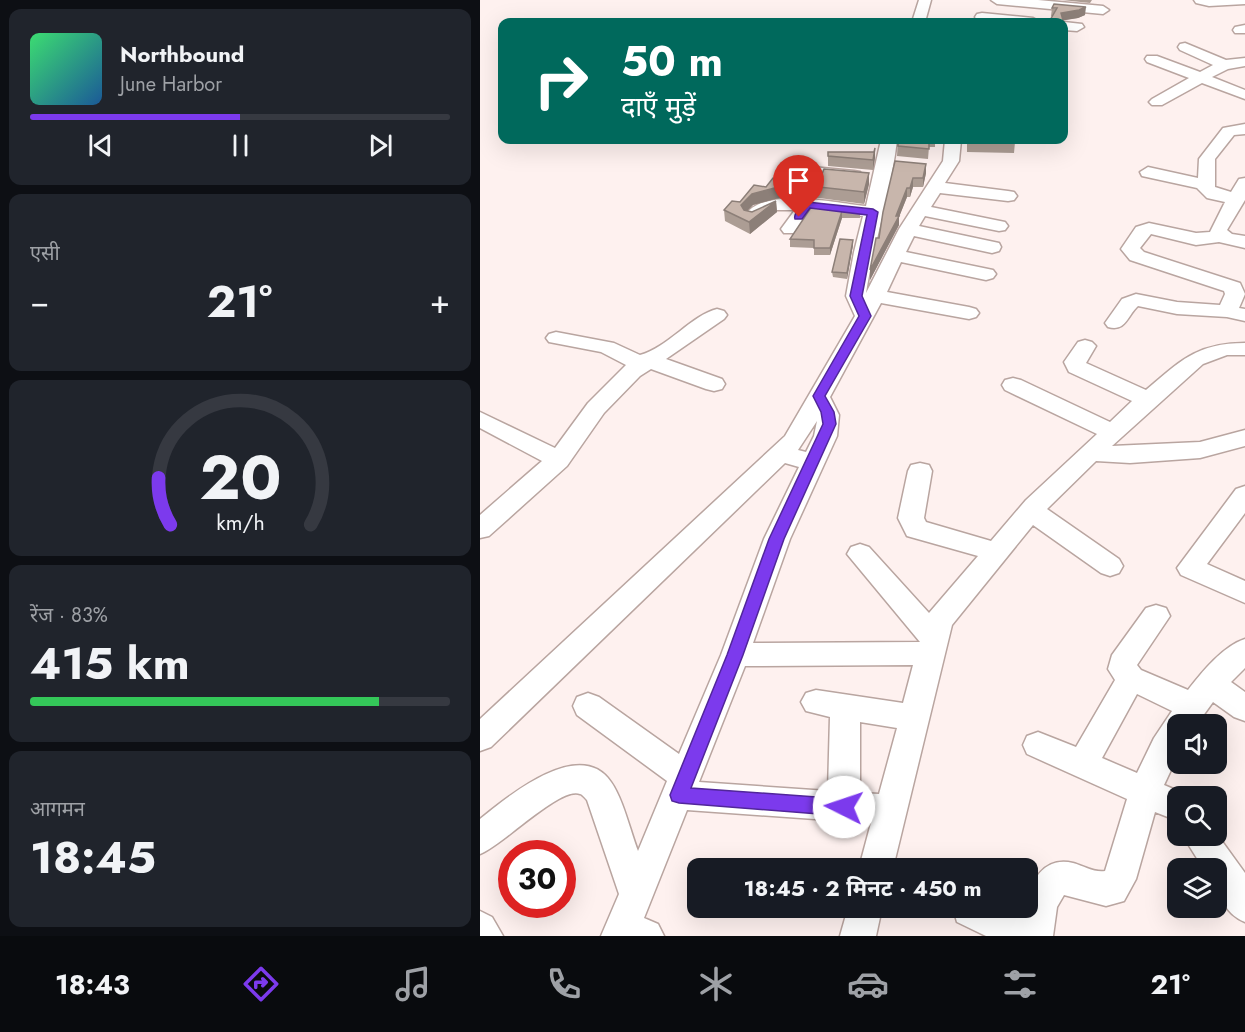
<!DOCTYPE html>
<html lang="hi">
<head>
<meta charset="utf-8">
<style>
  body { margin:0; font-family:Jost,"Noto Sans Devanagari",sans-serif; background:#20242c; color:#f1f3f6; height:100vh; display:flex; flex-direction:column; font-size:22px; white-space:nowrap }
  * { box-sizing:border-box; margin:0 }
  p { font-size:20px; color:#9ea1a6 }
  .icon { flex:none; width:33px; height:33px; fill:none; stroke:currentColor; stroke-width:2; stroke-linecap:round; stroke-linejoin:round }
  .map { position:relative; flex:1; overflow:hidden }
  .details { display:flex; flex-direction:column; gap:9px; padding:9px; background:#0d0f14; width:480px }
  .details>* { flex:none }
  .guide { position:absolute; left:18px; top:18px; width:570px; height:126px; border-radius:12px; box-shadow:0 6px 24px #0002; background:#00695c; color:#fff; overflow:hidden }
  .controls { position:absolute; left:687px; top:714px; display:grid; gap:12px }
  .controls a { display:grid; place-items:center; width:60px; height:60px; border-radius:12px; background:#171b24; box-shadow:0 6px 24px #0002; font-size:30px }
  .speed { position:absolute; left:18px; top:840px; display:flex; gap:12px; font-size:30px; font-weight:700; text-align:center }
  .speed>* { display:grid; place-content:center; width:78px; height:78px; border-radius:50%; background:#171b24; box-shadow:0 6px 24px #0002; line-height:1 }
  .speed .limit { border:9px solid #d22; background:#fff; color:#111 }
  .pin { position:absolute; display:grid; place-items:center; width:51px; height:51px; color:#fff; margin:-62px -26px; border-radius:50% 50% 50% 0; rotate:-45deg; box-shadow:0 0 6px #0007 }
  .pin .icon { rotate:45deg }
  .me { position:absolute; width:66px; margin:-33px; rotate:274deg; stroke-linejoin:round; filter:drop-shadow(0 0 4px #0008) }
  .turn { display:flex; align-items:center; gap:21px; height:126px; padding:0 24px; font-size:27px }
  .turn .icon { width:78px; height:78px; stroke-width:2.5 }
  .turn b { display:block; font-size:42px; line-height:51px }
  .big { font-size:45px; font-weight:700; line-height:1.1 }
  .details .tile { flex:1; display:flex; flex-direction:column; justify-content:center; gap:9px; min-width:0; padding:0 21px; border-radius:12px; background:#20242c }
  .details .dial { align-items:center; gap:0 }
  .dial svg { height:156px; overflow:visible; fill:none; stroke:#363941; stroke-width:7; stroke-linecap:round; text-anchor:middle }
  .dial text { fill:#f1f3f6; stroke:none }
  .song { display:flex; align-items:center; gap:18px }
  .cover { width:72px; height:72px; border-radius:9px; background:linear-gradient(135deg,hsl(140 70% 55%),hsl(210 70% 35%)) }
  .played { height:6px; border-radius:3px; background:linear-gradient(90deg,#7c3aed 50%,#363941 50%) }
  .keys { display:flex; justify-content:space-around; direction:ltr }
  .heat { display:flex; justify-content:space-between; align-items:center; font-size:33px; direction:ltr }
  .charge { height:9px; border-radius:4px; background:linear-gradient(90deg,#34c759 83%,#363941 0) }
  .trip { position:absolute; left:207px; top:858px; width:351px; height:60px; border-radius:12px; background:#171b24; box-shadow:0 6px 24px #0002; font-weight:700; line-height:60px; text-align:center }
  .tabs { display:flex; height:96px; justify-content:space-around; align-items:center; background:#090b0e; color:#9ea1a6 }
  .tabs .icon { width:42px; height:42px }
  .tabs .active { color:#7c3aed }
  .tabs b { font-size:27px; color:#f1f3f6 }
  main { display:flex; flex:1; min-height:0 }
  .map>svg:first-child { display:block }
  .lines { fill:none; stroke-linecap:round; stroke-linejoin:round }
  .minor-casing { stroke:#b9a5a0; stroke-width:3 }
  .minor { fill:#fff; fill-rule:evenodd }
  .wall { fill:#ac9d94 }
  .shaded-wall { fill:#8c7f78 }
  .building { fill:#c8b6ac; stroke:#8c7f78; stroke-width:1.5 }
  .route { fill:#7c3aed; stroke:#51269a; stroke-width:1.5 }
</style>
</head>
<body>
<main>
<section class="details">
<div class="tile">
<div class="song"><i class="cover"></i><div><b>Northbound</b><p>June Harbor</p></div></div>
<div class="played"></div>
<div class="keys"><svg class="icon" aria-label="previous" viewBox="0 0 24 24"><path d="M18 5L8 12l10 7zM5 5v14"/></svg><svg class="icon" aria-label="pause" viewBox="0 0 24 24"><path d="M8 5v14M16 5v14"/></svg><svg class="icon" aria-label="next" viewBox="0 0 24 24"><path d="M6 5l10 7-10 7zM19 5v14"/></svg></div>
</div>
<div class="tile"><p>एसी</p>
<div class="heat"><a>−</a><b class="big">21°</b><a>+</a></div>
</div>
<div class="tile dial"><svg viewBox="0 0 100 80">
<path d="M14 69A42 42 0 1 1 86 69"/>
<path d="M14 69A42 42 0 0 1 8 45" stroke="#7c3aed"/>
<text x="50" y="56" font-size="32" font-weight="700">20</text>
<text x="50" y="72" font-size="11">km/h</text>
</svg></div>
<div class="tile"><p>रेंज · 83%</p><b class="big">415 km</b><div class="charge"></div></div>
<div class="tile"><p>आगमन</p><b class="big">18:45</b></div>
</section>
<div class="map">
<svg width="765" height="936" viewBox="0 0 765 936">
  <rect width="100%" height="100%" fill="#fef1ef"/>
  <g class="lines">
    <g class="minor-casing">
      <path id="minor" d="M439,0H451L445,22H432Z
        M511,0H558L623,6L629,10L623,14L517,4Z
        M714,0H765V4L729,6L716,3Z
        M502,13L553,18L560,22H518L497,20L495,17L497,14Z
        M582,22H584L602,24L604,27L597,31L584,30Z
        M765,25V33H755L753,30L755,27Z
        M705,43L746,60L765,58V66L748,69L732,77L765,90V99L722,83L682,105H672L669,102L672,99L709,78L667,62L665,59L667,56H677L720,72L733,65L700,50L698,47L700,44Z
        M765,124V134L754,135L735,159V187L751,192L759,179L765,178V200L747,230L752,234L765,236V248L739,242L716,245L671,234L660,248L664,252L760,283L765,294L759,308L765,309V321L747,317L697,314L658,306C647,316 646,332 628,327L625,323L642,299L656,294L697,302L740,305L745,294L744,291L650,260L641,249L656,227L669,223L716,233L730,232L745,202L727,198L717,188L662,176L660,172L668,167L718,178L719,159L743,128Z
        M401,140H417C411,192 394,242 386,293L419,229L463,161L465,140H481L479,161L465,183L528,191L534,192L537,196L534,200L528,201L460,193L451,207L525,222L528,226L525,230L519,231L445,216L439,226L519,243L521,247L519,251L512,253L434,236L426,252L513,270L516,274L513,278L506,280L421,262L407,292L489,307L496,309L499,313L496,317L489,319L401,303L350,397L359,415L357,436L310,539L273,643L440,642L367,554L371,547L380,544L389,547L449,613L498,556L427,536L418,518L428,471L431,465L440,463L449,465L452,471L444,518L446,522L511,541L546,500L617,434L525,390L522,385L525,380L533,378L541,380L630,422L652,401L589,372L584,362L598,342L605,340L612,342L616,346L606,363L666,390C700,361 717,343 765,343V355H747L723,364L632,446L720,442L765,430V446L720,458L650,463L616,461L567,509L639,559L643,566L639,573L630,576L621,573L553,525L472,625L413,868H379L391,823L207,810L164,918L178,924L184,936H121L139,894L107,800C106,799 102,794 100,794C80,786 22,846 0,854V819C27,797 100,736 131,782C143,799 150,830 158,851L187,781L97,715L93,706L97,697L108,693L119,697L199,754L241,655L284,539L319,467L305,463L11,747L0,751V719L305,436L375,316L366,296L374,252L383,216L331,211L316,233H304L301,229L315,210H295L273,221L267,220L264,216C285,186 354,203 386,206ZM337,421L334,436L326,452L318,450ZM433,665L423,703L336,690L326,693L321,702L326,711L350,717L348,791L219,782L265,666ZM380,722L417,728L399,794L380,793Z
        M332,167L374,171L380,172L382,176L380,180L374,181L326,176L324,172L326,168Z
        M237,309L244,311L247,315L244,319L186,359L242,379L245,384L242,389L234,391L226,389L171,369L160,376L124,413L87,466L9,536L0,538V515L62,461L0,428V412L75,448L108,403L146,365L121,352L69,342L66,338L69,334L76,332L134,343L160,355C187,348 212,315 237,309Z
        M765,486V513L727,564L765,581V603L701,575L697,568L756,489Z
        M676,605L686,608L690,616L657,665L661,670L708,690C722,672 743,646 765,639V668L751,682L765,692V721L754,717L733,702L717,724H698V755L684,785L710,796H698V821L675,812L656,879L644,901L626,906L584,895L577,907L573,936H506L477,922L473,908H522L541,916L543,908H548C548,882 564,856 593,863C604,866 615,873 625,871L647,799L547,754L543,745L547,736L558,732L596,747L635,680L628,669L632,655L666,608ZM657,694L692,711L674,738L657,773L622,758Z
        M736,833L765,873V922C743,913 736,891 736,868H723L703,836H736Z
        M368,908H402L396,936H360Z
        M0,911L12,917L23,936H0Z"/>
    </g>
    <use href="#minor" class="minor"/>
  </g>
  <path class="wall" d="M582,0H612L610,3Z
    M572,8L605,15L598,18L583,20L584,24V28V22L571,16Z
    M418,140H455V147H449L448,159L417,156Z
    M487,140H562L561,142H535L534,153L487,152Z
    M395,148V158L393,170L348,166V152H394Z
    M446,164V173L443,187H433L430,197H427L419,217V225L390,280V270L399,238L403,212Z
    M389,173V184L384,204L339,198L303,197L273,205L267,211L272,212L296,201L297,212L270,234L245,221L244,210L286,187L310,181Z
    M332,206L380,211V218H362L350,255H334V248L310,247V239Z
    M373,245L367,279L353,277L352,272Z"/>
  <path class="shaded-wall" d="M606,7L605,15L598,18L580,21L581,13Z
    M395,148V158L393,170V160Z
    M446,164V173L443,187V178Z
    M389,173V184L384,204V192Z
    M433,178V187L430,197V188Z
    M302,186L303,197L273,205L262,216L261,205L272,194Z
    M427,188V197L419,217V225L390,280V270L416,216Z
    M296,201L297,212L270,234L269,222Z
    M362,211V218L350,255V248Z
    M373,240V245L367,279V273Z"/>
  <path class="building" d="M574,4L606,7L599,10L581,13L584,24V25V22H569L577,8H572Z
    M418,140H449V149L418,146Z
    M488,140H534L535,143L488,142Z
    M395,148L393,160L348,156V152H394Z
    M415,161L446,164L443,178H433L430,188H427L416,216H419L390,270L396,238H399L403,212Z
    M344,169L389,173L384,192L339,187L302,186L272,194L261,205L264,210L272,212L296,201L269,222L244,210L252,201L260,202L274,185L286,187L293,178L310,181L317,171L342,174Z
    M332,206L380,211H362L350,248H334V240L310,239Z
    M360,239L373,240L367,273L352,272Z"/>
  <path class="route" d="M327,202L393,209L398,212L382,296L391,316L345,396L354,412L356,424L304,539L263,655L211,788L364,799L371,801L373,807L371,813L364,816L199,803L192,801L190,795L247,655L289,539L343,424L341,412L333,396L379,316L370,296L387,215L330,208L322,219H315C313,214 322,203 327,202Z"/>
</svg>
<div class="controls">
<a><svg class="icon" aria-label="sound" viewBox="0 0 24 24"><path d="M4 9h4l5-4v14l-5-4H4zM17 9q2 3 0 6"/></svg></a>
<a><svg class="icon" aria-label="search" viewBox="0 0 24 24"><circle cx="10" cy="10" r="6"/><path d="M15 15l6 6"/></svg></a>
<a><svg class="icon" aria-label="layers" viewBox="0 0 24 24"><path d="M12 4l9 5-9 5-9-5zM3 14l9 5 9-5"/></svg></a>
</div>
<div class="speed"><div class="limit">30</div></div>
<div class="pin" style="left:319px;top:217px;background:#d93025"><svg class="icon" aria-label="arrive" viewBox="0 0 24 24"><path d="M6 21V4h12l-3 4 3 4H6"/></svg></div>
<svg class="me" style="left:364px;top:807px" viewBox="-20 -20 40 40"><circle r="19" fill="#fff"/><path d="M0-13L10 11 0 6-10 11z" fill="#7c3aed"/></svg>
<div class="trip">18:45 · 2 मिनट · 450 m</div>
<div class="guide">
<div class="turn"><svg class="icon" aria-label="right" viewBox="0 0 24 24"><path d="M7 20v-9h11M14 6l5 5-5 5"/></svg><div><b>50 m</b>दाएँ मुड़ें</div></div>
</div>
</div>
</main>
<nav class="tabs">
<b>18:43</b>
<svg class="icon active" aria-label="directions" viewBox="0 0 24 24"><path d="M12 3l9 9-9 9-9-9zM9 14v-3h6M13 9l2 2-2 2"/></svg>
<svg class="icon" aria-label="music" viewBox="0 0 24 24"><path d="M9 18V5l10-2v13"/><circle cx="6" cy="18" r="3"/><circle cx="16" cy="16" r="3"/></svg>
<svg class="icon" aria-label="phone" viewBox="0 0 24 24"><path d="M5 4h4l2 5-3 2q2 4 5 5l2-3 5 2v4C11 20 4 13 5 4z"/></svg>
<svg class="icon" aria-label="climate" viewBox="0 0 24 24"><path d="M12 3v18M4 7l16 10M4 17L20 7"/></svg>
<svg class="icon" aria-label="car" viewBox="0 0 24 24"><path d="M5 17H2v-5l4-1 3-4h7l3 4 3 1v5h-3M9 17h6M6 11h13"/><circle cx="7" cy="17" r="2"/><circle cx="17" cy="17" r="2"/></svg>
<svg class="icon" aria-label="filters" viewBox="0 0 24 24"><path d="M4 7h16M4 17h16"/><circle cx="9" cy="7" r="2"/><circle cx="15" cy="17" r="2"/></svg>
<b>21°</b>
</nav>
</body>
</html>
